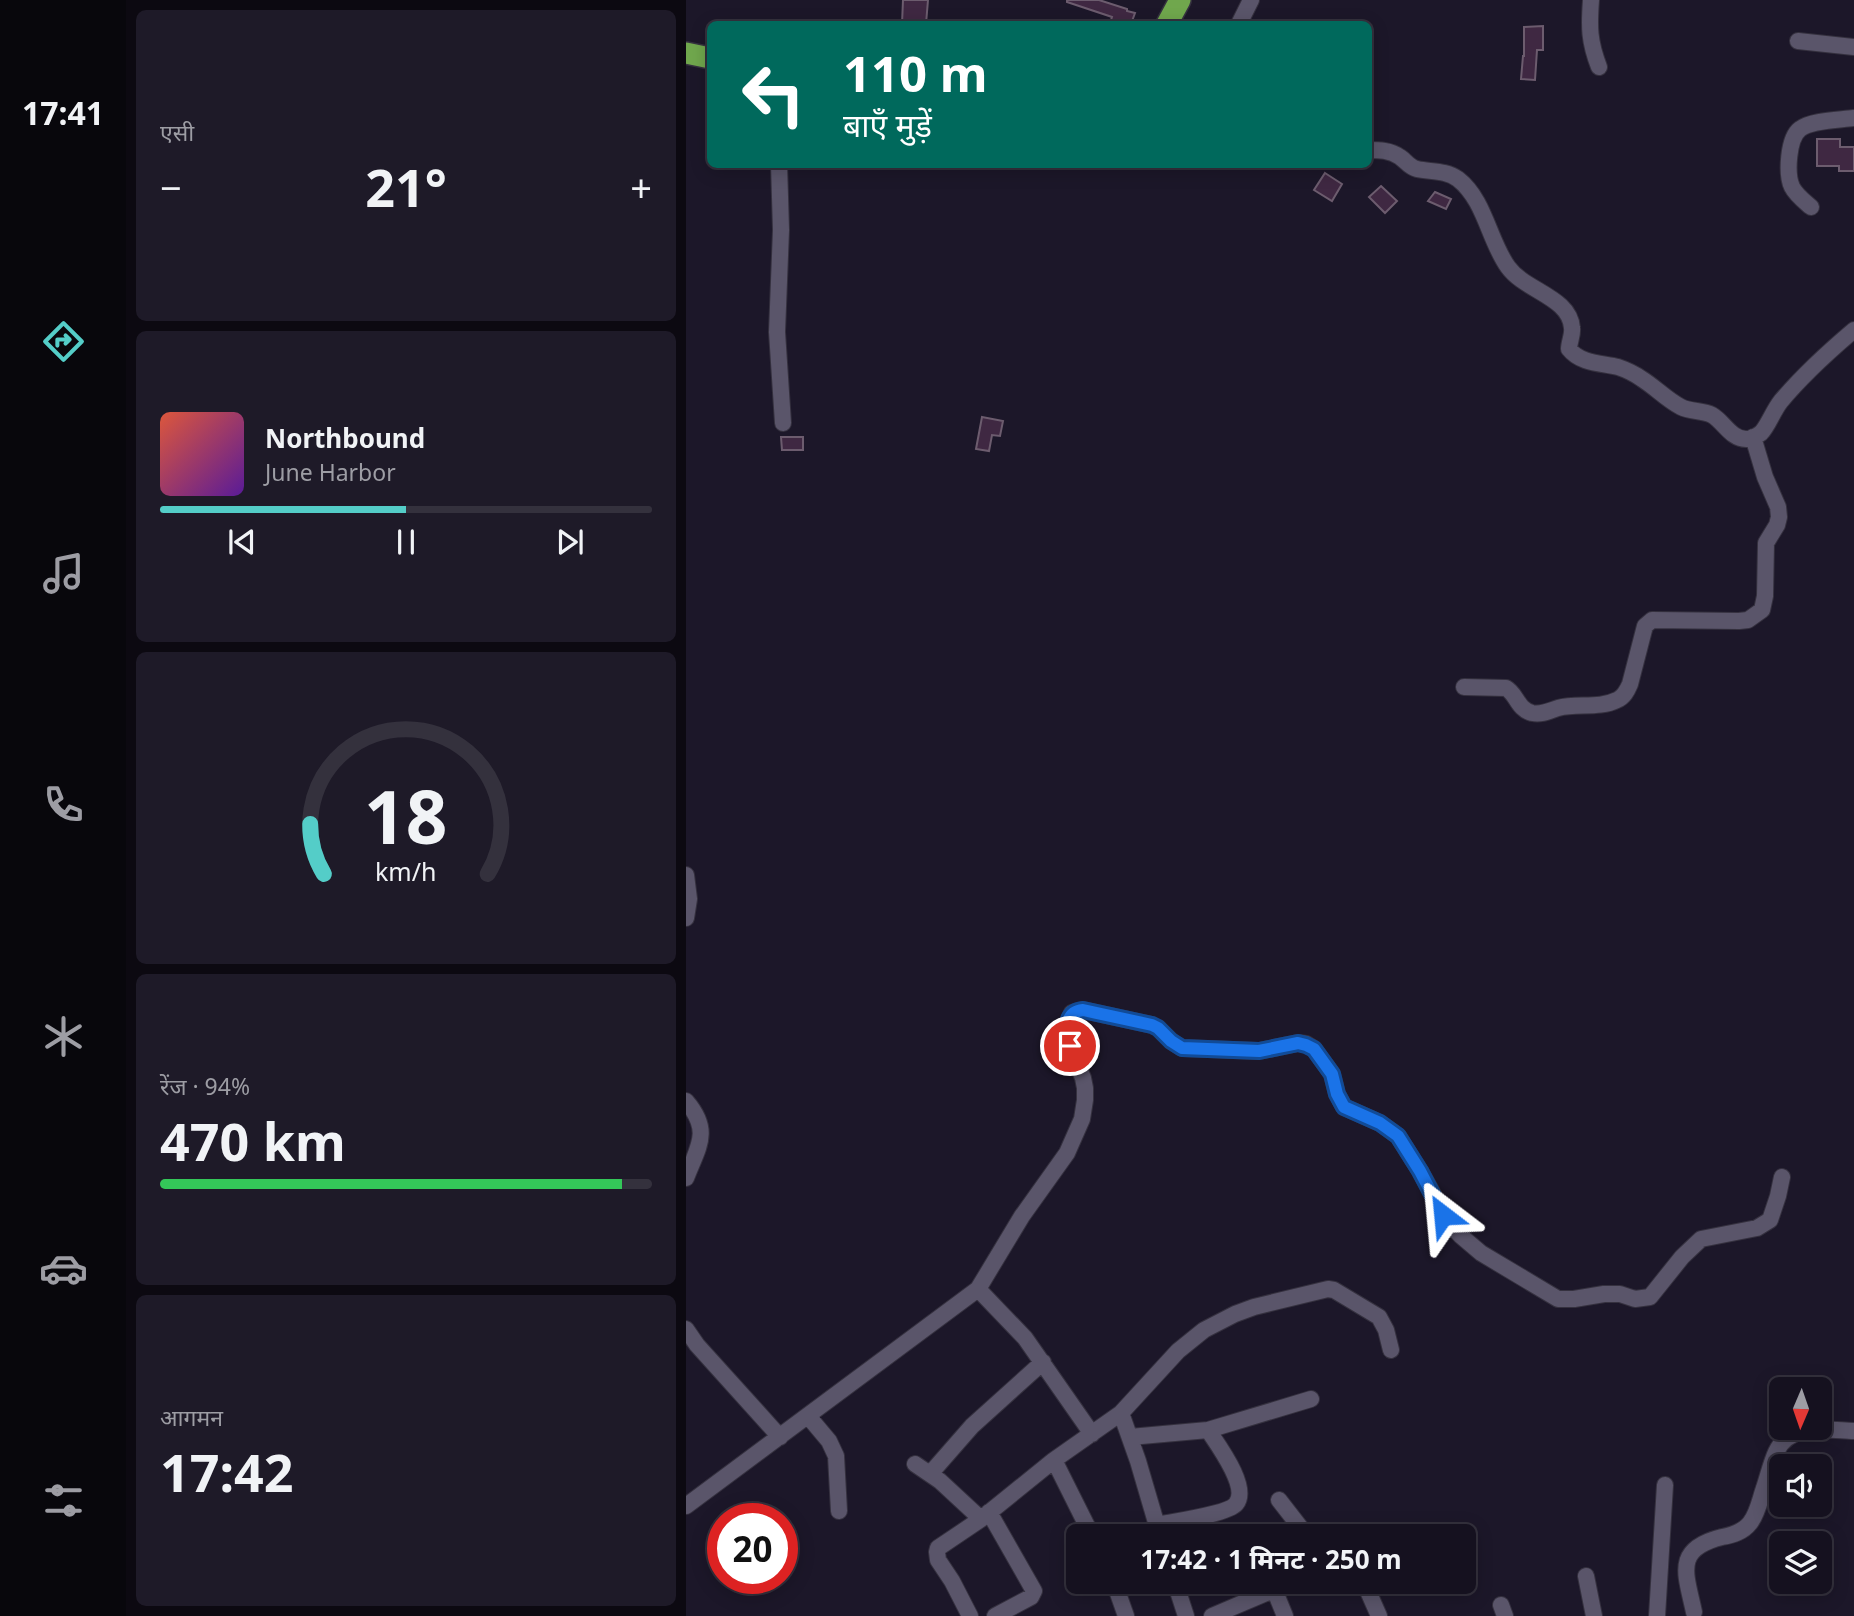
<!DOCTYPE html>
<html lang="hi">
<head>
<meta charset="utf-8">
<style>
  body { margin:0; font-family:"Noto Sans","Noto Sans Devanagari",sans-serif; background:#1e1a28; color:#f1f3f6; height:100vh; display:flex; flex-direction:column; font-size:26px; white-space:nowrap }
  * { box-sizing:border-box; margin:0 }
  p { font-size:23px; color:#9d9da4 }
  .icon { flex:none; width:38px; height:38px; fill:none; stroke:currentColor; stroke-width:2; stroke-linecap:round; stroke-linejoin:round }
  .map { position:relative; flex:1; overflow:hidden }
  .panel { display:flex; flex-direction:column; gap:10px; padding:10px; background:#0c0911; width:560px }
  .panel>* { flex:none }
  .top-card { position:absolute; left:21px; top:21px; width:665px; height:147px; border-radius:10px; box-shadow:0 4px 18px #0003,0 0 0 2px #34313d; background:#00695c; color:#fff; overflow:hidden }
  .needle { width:46px; rotate:182deg }
  .controls { position:absolute; left:1083px; top:1377px; display:grid; gap:14px }
  .controls a { display:grid; place-items:center; width:63px; height:63px; border-radius:10px; background:#15111f; box-shadow:0 4px 18px #0003,0 0 0 2px #34313d; font-size:35px }
  .speed { position:absolute; left:21px; top:1503px; display:flex; gap:14px; font-size:35px; font-weight:700; text-align:center }
  .speed>* { display:grid; place-content:center; width:91px; height:91px; border-radius:50%; background:#15111f; box-shadow:0 4px 18px #0003,0 0 0 2px #34313d; line-height:1 }
  .speed .limit { border:10px solid #d22; background:#fff; color:#111 }
  .pin { position:absolute; display:grid; place-items:center; width:60px; height:60px; color:#fff; margin:-30px; border:4px solid #fff; border-radius:50%; box-shadow:0 2px 7px #0007 }
  .me { position:absolute; width:77px; margin:-38px; rotate:331deg; stroke-linejoin:round; filter:drop-shadow(0 0 5px #0008) }
  .turn { display:flex; align-items:center; gap:24px; height:147px; padding:0 21px; font-size:32px }
  .turn .icon { width:91px; height:91px; stroke-width:2.5 }
  .turn b { display:block; font-size:49px; line-height:60px }
  .big { font-size:52px; font-weight:700; line-height:1.1 }
  .panel .widget { flex:1; display:flex; flex-direction:column; justify-content:center; gap:10px; min-width:0; padding:0 24px; border-radius:10px; background:#1e1a28 }
  .panel .dial { align-items:center; gap:0 }
  .dial svg { height:182px; overflow:visible; fill:none; stroke:#34313d; stroke-width:7; stroke-linecap:round; text-anchor:middle }
  .dial text { fill:#f1f3f6; stroke:none }
  .song { display:flex; align-items:center; gap:21px }
  .cover { width:84px; height:84px; border-radius:10px; background:linear-gradient(135deg,hsl(10 70% 55%),hsl(270 70% 35%)) }
  .played { height:7px; border-radius:4px; background:linear-gradient(90deg,#54cdc8 50%,#34313d 50%) }
  .keys { display:flex; justify-content:space-around; direction:ltr }
  .heat { display:flex; justify-content:space-between; align-items:center; font-size:38px; direction:ltr }
  .charge { height:10px; border-radius:5px; background:linear-gradient(90deg,#34c759 94%,#34313d 0) }
  .trip { position:absolute; left:380px; top:1524px; width:410px; height:70px; border-radius:10px; background:#15111f; box-shadow:0 4px 18px #0003,0 0 0 2px #34313d; font-weight:700; line-height:70px; text-align:center }
  main { display:flex; flex:1; min-height:0 }
  .tabs { display:flex; flex-direction:column; width:126px; justify-content:space-around; align-items:center; background:#08070c; color:#9d9da4 }
  .tabs .icon { width:49px; height:49px }
  .tabs .active { color:#54cdc8 }
  .tabs b { font-size:32px; color:#f1f3f6 }
  .map>svg:first-child { display:block }
  .building { fill:#3f2842; stroke:#6c5c6e; stroke-width:2 }
  .lines { fill:none; stroke-linecap:round; stroke-linejoin:round }
  .minor-casing { stroke:#35313f; stroke-width:18 }
  .highway-casing { stroke:#35313f; stroke-width:24 }
  .minor { stroke:#5a556a; stroke-width:16 }
  .highway { stroke:#70a74d; stroke-width:21 }
  .route-casing { stroke:#114b97; stroke-width:18 }
  .route { stroke:#1a73e8; stroke-width:12 }
</style>
</head>
<body>
<main>
<nav class="tabs">
<b>17:41</b>
<svg class="icon active" aria-label="directions" viewBox="0 0 24 24"><path d="M12 3l9 9-9 9-9-9zM9 14v-3h6M13 9l2 2-2 2"/></svg>
<svg class="icon" aria-label="music" viewBox="0 0 24 24"><path d="M9 18V5l10-2v13"/><circle cx="6" cy="18" r="3"/><circle cx="16" cy="16" r="3"/></svg>
<svg class="icon" aria-label="phone" viewBox="0 0 24 24"><path d="M5 4h4l2 5-3 2q2 4 5 5l2-3 5 2v4C11 20 4 13 5 4z"/></svg>
<svg class="icon" aria-label="climate" viewBox="0 0 24 24"><path d="M12 3v18M4 7l16 10M4 17L20 7"/></svg>
<svg class="icon" aria-label="car" viewBox="0 0 24 24"><path d="M5 17H2v-5l4-1 3-4h7l3 4 3 1v5h-3M9 17h6M6 11h13"/><circle cx="7" cy="17" r="2"/><circle cx="17" cy="17" r="2"/></svg>
<svg class="icon" aria-label="filters" viewBox="0 0 24 24"><path d="M4 7h16M4 17h16"/><circle cx="9" cy="7" r="2"/><circle cx="15" cy="17" r="2"/></svg>
</nav>
<section class="panel">
<div class="widget"><p>एसी</p>
<div class="heat"><a>−</a><b class="big">21°</b><a>+</a></div>
</div>
<div class="widget">
<div class="song"><i class="cover"></i><div><b>Northbound</b><p>June Harbor</p></div></div>
<div class="played"></div>
<div class="keys"><svg class="icon" aria-label="previous" viewBox="0 0 24 24"><path d="M18 5L8 12l10 7zM5 5v14"/></svg><svg class="icon" aria-label="pause" viewBox="0 0 24 24"><path d="M8 5v14M16 5v14"/></svg><svg class="icon" aria-label="next" viewBox="0 0 24 24"><path d="M6 5l10 7-10 7zM19 5v14"/></svg></div>
</div>
<div class="widget dial"><svg viewBox="0 0 100 80">
<path d="M14 69A42 42 0 1 1 86 69"/>
<path d="M14 69A42 42 0 0 1 8 47" stroke="#54cdc8"/>
<text x="50" y="56" font-size="32" font-weight="700">18</text>
<text x="50" y="72" font-size="11">km/h</text>
</svg></div>
<div class="widget"><p>रेंज · 94%</p><b class="big">470 km</b><div class="charge"></div></div>
<div class="widget"><p>आगमन</p><b class="big">17:42</b></div>
</section>
<div class="map">
<svg width="1168" height="1616" viewBox="0 0 1168 1616">
  <rect width="100%" height="100%" fill="#1c1729"/>
  <path class="building" d="M217,0H242L240,24H216Z
    M381,0H413L441,9V11L449,13L445,24H443L425,20L426,17L381,2Z
    M857,26V50H851L849,80L835,79L837,56H838V27Z
    M1131,139H1154V147H1168V171H1153V166H1131Z
    M639,173L656,184L646,201L628,190Z
    M695,186L711,201L699,213L683,197Z
    M749,192L765,199L760,209L742,201Z
    M296,417L317,421L314,436L306,435L303,451L290,449Z
    M95,437H117V450H96Z"/>
  <g class="lines">
    <g class="minor-casing">
      <path id="minor" d="M905,0C903,27 903,41 913,67
        M553,24L565,0
        M1112,41L1168,47
        M682,150C693,150 704,150 714,157C720,161 723,167 731,169C744,172 760,170 772,179C799,200 803,241 822,267C839,291 884,297 886,328C887,335 883,342 883,349C895,364 915,363 932,367C941,370 949,374 956,379C969,387 981,400 995,407C1005,412 1016,410 1026,415C1038,422 1045,439 1060,439C1065,439 1071,436 1075,433C1082,426 1087,411 1095,401C1116,376 1142,352 1168,330
        M93,164L95,230L91,332L97,423
        M1125,207C1118,201 1110,195 1106,187C1100,174 1102,138 1114,129C1125,120 1154,120 1168,118
        M778,687L820,688C831,694 831,709 846,713C856,715 863,711 872,708C891,703 913,709 931,700C938,697 941,691 944,684L959,626L966,620L1053,621L1062,620L1076,610L1079,596L1080,543L1091,525L1093,517L1092,507L1079,477L1067,437
        M0,875L3,899L0,918
        M0,1101C26,1131 12,1147 0,1178
        M292,1289L339,1338L406,1434
        M0,1329L11,1345L94,1437
        M435,1413L452,1461L474,1536
        M122,1416L143,1441L150,1456L153,1511
        M444,1437L522,1430L625,1399
        M368,1460L406,1536
        M229,1464L254,1481L295,1519
        M244,1474L286,1426L357,1362
        M593,1500L621,1536
        M0,1506L292,1289L336,1216L381,1153L396,1119L399,1100V1088L397,1078L384,1046L381,1025L386,1013L397,1010L466,1025L472,1028L485,1041L496,1048L573,1051L612,1043L620,1044L628,1049L646,1074L651,1094L658,1107L694,1123L712,1136L734,1171L763,1223L775,1236L795,1253L872,1299H888L918,1294H934L949,1299L964,1297L996,1257L1015,1239L1071,1228L1084,1220L1092,1196L1096,1177
        M303,1512L348,1591L345,1597L309,1616
        M471,1525C485,1522 542,1514 550,1504C564,1487 531,1444 522,1430
        M900,1576L908,1616
        M428,1582L440,1616
        M489,1582L500,1616
        M678,1582L693,1616
        M588,1589L599,1616
        M815,1605L819,1616
        M1008,1612C1000,1574 987,1549 1036,1537C1047,1535 1057,1532 1064,1523C1072,1513 1074,1499 1078,1488C1082,1476 1085,1463 1090,1452C1104,1422 1141,1430 1168,1431
        M284,1616L266,1581L252,1560L251,1552L252,1548L295,1519L368,1460L435,1413L492,1351L518,1330L549,1314L568,1307L642,1289L648,1290L693,1317L700,1330L705,1350
        M526,1616L606,1582
        M971,1616L979,1485"/>
    </g>
    <g class="highway-casing">
      <path id="highway" d="M481,24L494,0
        M0,53L24,58"/>
    </g>
    <use href="#minor" class="minor"/>
    <use href="#highway" class="highway"/>
  </g>
  <g class="lines">
    <g class="route-casing">
      <path id="route" d="M384,1046C380,1031 378,1012 397,1010L466,1025L472,1028L485,1041L496,1048L573,1051L612,1043L620,1045L628,1049L646,1074L651,1094L658,1107L694,1123L712,1136L734,1171L757,1215"/>
    </g>
    <use href="#route" class="route"/>
  </g>
</svg>
<div class="controls">
<a><svg class="needle" viewBox="-14 -14 28 28"><path d="M0-13l5 13h-10z" fill="#e53935"/><path d="M0 13l5-13h-10z" fill="#9d9da4"/></svg></a>
<a><svg class="icon" aria-label="sound" viewBox="0 0 24 24"><path d="M4 9h4l5-4v14l-5-4H4zM17 9q2 3 0 6"/></svg></a>
<a><svg class="icon" aria-label="layers" viewBox="0 0 24 24"><path d="M12 4l9 5-9 5-9-5zM3 14l9 5 9-5"/></svg></a>
</div>
<div class="speed"><div class="limit">20</div></div>
<div class="pin" style="left:384px;top:1046px;background:#d93025"><svg class="icon" aria-label="arrive" viewBox="0 0 24 24"><path d="M6 21V4h12l-3 4 3 4H6"/></svg></div>
<svg class="me" style="left:757px;top:1215px" viewBox="-20 -20 40 40"><path d="M0-17L14 15 0 8-14 15z" fill="#1a73e8" stroke="#fff" stroke-width="4"/></svg>
<div class="trip">17:42 · 1 मिनट · 250 m</div>
<div class="top-card">
<div class="turn"><svg class="icon" aria-label="left" viewBox="0 0 24 24"><path d="M17 20v-9H6M10 6l-5 5 5 5"/></svg><div><b>110 m</b>बाएँ मुड़ें</div></div>
</div>
</div>
</main>
</body>
</html>
